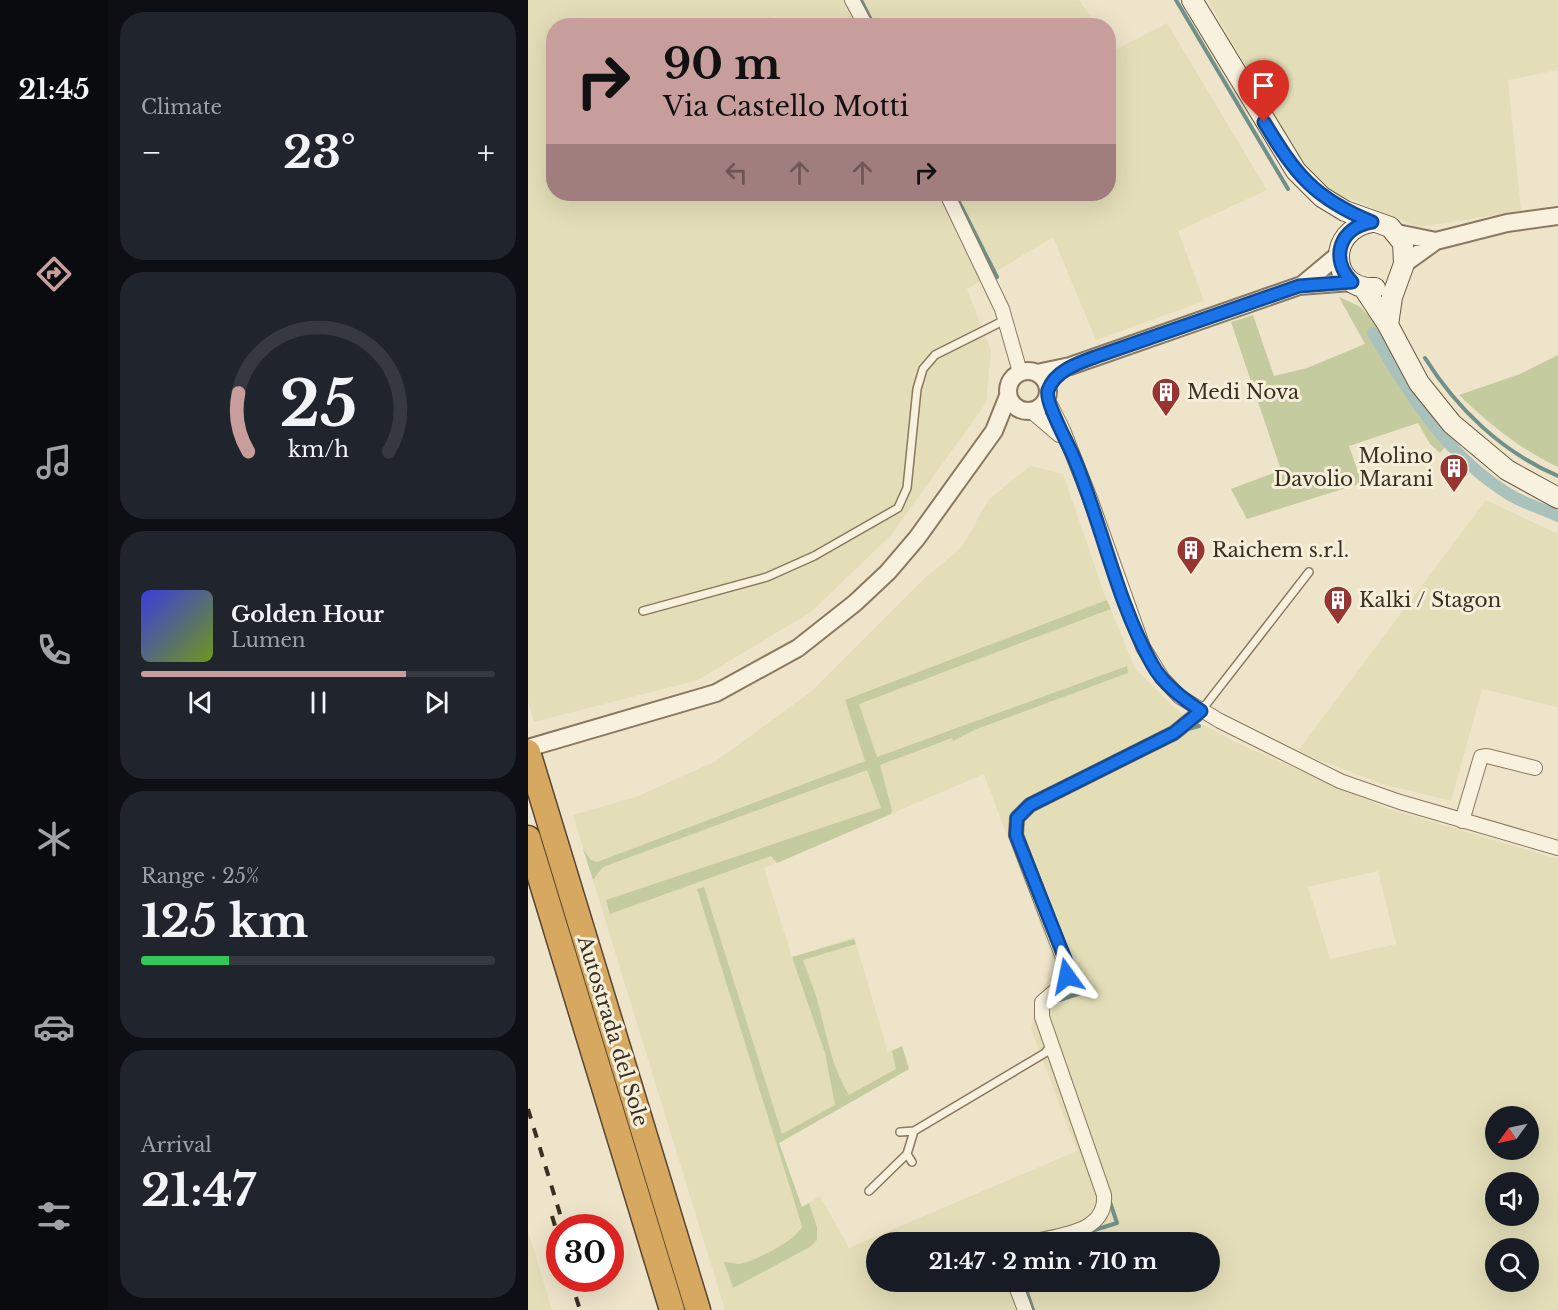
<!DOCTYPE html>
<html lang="en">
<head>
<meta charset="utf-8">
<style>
  body { margin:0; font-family:"Libre Baskerville",serif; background:#20242c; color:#f1f3f6; height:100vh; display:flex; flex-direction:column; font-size:22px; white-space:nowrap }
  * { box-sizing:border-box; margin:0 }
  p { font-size:20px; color:#9ea1a6 }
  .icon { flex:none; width:33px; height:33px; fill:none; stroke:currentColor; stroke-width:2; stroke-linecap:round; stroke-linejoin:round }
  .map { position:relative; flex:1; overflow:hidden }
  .sheet { display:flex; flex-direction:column; gap:12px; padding:12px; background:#0d0f14; width:420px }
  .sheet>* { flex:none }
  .guide { position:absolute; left:18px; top:18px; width:570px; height:183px; border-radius:24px; box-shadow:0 6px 24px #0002; background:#c89e9d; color:#111; overflow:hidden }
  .needle { width:39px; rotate:237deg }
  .fabs { position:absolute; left:957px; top:1106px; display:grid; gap:12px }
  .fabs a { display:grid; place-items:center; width:54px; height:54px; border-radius:50%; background:#171b24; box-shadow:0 6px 24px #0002; font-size:30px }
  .speed { position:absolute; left:18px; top:1214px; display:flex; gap:12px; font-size:30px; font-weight:700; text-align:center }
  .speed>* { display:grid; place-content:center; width:78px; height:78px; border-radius:50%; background:#171b24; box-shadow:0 6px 24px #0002; line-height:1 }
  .speed .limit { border:9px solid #d22; background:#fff; color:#111 }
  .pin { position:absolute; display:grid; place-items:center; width:51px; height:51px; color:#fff; margin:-62px -26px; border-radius:50% 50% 50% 0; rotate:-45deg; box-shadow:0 0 6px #0007 }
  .pin .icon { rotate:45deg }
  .me { position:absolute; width:66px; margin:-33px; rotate:348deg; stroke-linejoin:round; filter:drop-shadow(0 0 4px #0008) }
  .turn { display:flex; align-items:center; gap:21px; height:126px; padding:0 18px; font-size:27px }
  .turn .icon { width:78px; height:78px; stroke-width:2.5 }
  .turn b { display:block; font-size:42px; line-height:51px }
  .lanes { display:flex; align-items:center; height:57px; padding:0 18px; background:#0003; justify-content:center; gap:30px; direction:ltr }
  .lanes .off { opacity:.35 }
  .big { font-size:45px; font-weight:800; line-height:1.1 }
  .sheet .widget { flex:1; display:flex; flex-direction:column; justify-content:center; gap:9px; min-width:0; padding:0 21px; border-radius:24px; background:#20242c }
  .sheet .dial { align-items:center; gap:0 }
  .dial svg { height:156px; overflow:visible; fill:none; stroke:#363941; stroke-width:7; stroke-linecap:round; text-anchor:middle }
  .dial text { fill:#f1f3f6; stroke:none }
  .song { display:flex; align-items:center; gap:18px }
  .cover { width:72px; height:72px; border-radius:9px; background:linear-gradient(135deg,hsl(240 70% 55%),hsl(80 70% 35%)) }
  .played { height:6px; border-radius:3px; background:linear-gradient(90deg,#c89e9d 75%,#363941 75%) }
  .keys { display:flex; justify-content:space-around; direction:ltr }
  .heat { display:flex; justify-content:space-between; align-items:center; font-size:33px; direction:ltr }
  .charge { height:9px; border-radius:4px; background:linear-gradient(90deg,#34c759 25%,#363941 0) }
  .trip { position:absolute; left:338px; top:1232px; width:354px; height:60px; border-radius:30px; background:#171b24; box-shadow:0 6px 24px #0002; font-weight:800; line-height:60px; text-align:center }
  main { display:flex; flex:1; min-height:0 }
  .tabs { display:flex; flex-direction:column; width:108px; justify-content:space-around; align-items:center; background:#090b0e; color:#9ea1a6 }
  .tabs .icon { width:42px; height:42px }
  .tabs .on { color:#c89e9d }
  .tabs b { font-size:27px; color:#f1f3f6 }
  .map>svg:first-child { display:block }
  .farmland { fill:#e3deb8; fill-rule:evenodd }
  .green { fill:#c4cb9e }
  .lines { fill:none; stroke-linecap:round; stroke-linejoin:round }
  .stream { stroke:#71908a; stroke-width:4 }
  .canal { stroke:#aac2bc; stroke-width:12 }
  .service-casing { stroke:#8a785f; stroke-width:10 }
  .minor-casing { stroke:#8a785f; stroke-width:16 }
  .tertiary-casing { stroke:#8a785f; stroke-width:20 }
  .secondary-casing { stroke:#6c5942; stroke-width:22 }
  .motorway-casing { stroke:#584632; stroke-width:27 }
  .service { stroke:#f8f1dd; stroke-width:7 }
  .minor { stroke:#f8f1dd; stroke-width:14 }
  .tertiary { stroke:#f8f1dd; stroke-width:16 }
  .secondary { stroke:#f8f1dd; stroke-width:20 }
  .motorway { stroke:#d7a960; stroke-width:24 }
  .rail { stroke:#3b2f22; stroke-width:4; stroke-dasharray:10 10; stroke-linecap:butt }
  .route-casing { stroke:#114b97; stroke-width:15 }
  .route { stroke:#1a73e8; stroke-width:10 }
  .labels { text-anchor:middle; stroke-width:6; stroke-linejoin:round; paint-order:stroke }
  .poi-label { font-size:20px; fill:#3b2f22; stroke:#f5eed9; text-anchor:start }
  .street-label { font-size:20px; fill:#3b2f22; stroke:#f5eed9 }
</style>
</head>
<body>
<main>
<nav class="tabs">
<b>21:45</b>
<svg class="icon on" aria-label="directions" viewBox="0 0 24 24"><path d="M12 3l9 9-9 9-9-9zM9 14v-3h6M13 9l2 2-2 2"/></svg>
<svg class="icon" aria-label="music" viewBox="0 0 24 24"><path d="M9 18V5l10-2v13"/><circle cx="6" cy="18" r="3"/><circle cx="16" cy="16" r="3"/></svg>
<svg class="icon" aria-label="phone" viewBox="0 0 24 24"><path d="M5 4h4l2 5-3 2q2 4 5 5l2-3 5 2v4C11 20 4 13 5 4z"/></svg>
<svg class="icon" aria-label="climate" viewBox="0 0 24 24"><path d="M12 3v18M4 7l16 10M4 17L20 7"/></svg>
<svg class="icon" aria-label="car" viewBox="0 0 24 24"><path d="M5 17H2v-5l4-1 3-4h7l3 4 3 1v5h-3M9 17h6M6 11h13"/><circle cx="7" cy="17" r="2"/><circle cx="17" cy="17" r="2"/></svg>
<svg class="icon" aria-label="filters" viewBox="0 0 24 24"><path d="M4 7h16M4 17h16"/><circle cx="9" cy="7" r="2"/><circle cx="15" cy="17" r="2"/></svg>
</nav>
<section class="sheet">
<div class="widget"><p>Climate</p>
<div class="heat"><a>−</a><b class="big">23°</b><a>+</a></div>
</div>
<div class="widget dial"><svg viewBox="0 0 100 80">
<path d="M14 69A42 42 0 1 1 86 69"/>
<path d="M14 69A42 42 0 0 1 9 39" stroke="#c89e9d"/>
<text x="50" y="56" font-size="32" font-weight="700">25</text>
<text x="50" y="72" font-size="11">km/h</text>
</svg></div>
<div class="widget">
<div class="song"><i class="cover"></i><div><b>Golden Hour</b><p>Lumen</p></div></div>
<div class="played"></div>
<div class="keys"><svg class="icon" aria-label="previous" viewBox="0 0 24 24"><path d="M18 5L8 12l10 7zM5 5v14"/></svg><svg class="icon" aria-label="pause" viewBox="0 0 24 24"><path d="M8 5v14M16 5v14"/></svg><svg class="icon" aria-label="next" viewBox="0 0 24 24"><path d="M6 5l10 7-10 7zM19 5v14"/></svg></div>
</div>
<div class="widget"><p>Range · 25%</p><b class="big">125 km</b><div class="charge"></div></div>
<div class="widget"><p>Arrival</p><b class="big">21:47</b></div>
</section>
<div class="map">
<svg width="1030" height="1310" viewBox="0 0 1030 1310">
  <rect width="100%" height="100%" fill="#ede4ca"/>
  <path class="farmland" d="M0,0H551L568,25L251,26L247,16L229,26H26V194H580L581,44L585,51L639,23L739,190L650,231L676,301L568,340L525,237L439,289L463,351L458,403L364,534L283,612L170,680L6,722L0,702Z
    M680,0H1030V70L980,80L993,211L890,227L795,188L767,152Z
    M502,466L535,474L576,593L607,668L651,712L709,743L858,808L1030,859V1310H197L45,815L108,797L188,761L284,691L397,578L434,547L461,499ZM456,774L528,967L510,996L503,1029L549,1151L321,1248L292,1196L274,1207L251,1143L381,1069L374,1046L360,1052L326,937L264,957L236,868ZM850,871L868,944L802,959L780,887ZM968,1116H1000V1149H968ZM968,1182H1000V1215H968ZM348,1242H681V1281H348ZM968,1248H1000V1281H968Z
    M958,500L1030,534V707L954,689L923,801L858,785L769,752Z
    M0,1231L24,1310H0Z"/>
  <path class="green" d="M811,297L831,306L847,322L900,406L919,445L912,453L902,444L890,423L821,446L834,483L719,519L703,489L753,470L703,322L725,315L746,376L779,368L837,344Z
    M1030,355V467C993,450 960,423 931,395L992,374Z
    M579,600L583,609L331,704L349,757L599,666L600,673L446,730L425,741L424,738L352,765L364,810L363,814L249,863L243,856L82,914L78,900L353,808L339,770L75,867L65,880L55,849L63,860L69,862L337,761L317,700Z
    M176,887L254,1134L307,1105L297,1053L264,957L326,939L328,944L275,960C279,972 284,984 288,996C298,1029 302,1065 321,1095L368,1069L364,1051L374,1046L381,1069L251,1143L274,1207L281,1203L289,1227V1240L282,1247L205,1288L196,1262C202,1262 210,1265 215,1263C228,1260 271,1239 274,1226L169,889Z"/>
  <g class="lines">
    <path class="stream" d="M333,0L346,26
      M648,0L760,189
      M427,194L469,277
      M897,358C929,409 974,452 1030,476
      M660,729L671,726
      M530,927L548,973
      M519,1011L522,1003L553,993
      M560,1232L589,1223L581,1199
      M495,1281L505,1310"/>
    <path class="canal" d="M845,333C881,394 921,459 984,496C998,504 1015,509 1030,516"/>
    <g class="service-casing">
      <path id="service" d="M115,611L239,577L286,556L370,508L379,488L389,389L395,369L407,355L477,320
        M673,711L781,572
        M372,1132L386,1131L517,1053L524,1044
        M384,1162L379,1154L386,1131
        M341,1191L379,1154"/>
    </g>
    <g class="minor-casing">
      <path id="minor" d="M324,0L338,26
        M419,194L474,309L492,372
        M519,398L535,430L563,501L615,647L634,678L652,697L692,721L812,781L872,802L1030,848
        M503,411L531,435
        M934,821L953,757L959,756L1007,768
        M503,1242C531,1235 579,1233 576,1195L514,1017V1002L533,986L540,971L488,835L489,818L502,805L646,733L673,711
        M486,1281L497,1310"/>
    </g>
    <g class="tertiary-casing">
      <path id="tertiary" d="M869,233L908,241
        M876,264L908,241L979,223L1030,216
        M774,285L810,255
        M480 391a20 20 0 1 1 40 0a20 20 0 1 1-40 0Z
        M509,373L542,366L771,286L824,282
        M0,748L188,693L270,648L327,603L360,572L389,538L466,431L480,396"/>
    </g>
    <g class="secondary-casing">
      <path id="secondary" d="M664,0L768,171L794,197L817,211L862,227L875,243L876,264L864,297L860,325
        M844,222C797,230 802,291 847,288
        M835,287L860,325L891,383L924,424L979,470L1030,498"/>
    </g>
    <g class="motorway-casing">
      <path id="motorway" d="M0,752L170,1310
        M0,838L144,1310"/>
    </g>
    <use href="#service" class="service"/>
    <use href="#minor" class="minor"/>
    <use href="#tertiary" class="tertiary"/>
    <use href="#secondary" class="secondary"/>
    <use href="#motorway" class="motorway"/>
    <path class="rail" d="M0,1109L36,1227
      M24,1216L32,1242
      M42,1278L52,1310"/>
  </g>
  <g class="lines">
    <g class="route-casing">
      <path id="route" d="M539,976V964L488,835L489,818L502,805L646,733L673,711C654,698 635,684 624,664C588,600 574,524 546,458C541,445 516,401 520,390C527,371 550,363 567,357L771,286L824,282C801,258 812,227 844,222C786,198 768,175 736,122"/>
    </g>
    <use href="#route" class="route"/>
  </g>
  <defs>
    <g id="building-pin" transform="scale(1.5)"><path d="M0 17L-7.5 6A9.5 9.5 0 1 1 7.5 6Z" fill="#963531" stroke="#f5eed9"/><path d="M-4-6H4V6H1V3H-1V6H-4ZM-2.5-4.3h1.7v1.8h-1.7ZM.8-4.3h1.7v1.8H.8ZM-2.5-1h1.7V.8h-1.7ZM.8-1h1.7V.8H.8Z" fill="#fff"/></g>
  </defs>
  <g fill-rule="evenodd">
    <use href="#building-pin" x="638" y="392"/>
    <use href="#building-pin" x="926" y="468"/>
    <use href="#building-pin" x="663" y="550"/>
    <use href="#building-pin" x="810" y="600"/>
  </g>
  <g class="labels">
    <g class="poi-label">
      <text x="659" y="399">Medi Nova</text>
      <text x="905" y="463" text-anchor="end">Molino<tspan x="905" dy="23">Davolio Marani</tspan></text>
      <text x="684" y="557">Raichem s.r.l.</text>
      <text x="831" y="607">Kalki / Stagon</text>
    </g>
    <g class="street-label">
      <text transform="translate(85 1031) rotate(73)" y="7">Autostrada del Sole</text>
    </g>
  </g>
</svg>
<div class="fabs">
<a><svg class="needle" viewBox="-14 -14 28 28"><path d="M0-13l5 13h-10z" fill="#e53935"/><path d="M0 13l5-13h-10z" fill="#9ea1a6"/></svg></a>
<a><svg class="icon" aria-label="sound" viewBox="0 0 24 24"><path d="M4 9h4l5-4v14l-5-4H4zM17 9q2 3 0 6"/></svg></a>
<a><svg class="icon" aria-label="search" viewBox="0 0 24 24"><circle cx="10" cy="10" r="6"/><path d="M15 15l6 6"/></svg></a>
</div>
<div class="speed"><div class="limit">30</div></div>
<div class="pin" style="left:736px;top:122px;background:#d93025"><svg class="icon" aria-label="arrive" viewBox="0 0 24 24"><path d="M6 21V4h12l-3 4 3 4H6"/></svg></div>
<svg class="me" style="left:539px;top:976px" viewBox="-20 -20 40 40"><path d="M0-17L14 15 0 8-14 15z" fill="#1a73e8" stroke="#fff" stroke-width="4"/></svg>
<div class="trip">21:47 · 2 min · 710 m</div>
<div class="guide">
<div class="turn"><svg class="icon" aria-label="right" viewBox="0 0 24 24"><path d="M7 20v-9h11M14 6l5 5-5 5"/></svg><div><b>90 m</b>Via Castello Motti</div></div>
<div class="lanes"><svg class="icon off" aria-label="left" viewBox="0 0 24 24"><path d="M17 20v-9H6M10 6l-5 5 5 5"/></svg><svg class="icon off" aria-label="ahead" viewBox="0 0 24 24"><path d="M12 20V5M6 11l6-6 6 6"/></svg><svg class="icon off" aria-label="ahead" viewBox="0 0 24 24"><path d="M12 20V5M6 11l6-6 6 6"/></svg><svg class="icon" aria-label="right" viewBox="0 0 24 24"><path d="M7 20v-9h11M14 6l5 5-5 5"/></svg></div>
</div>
</div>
</main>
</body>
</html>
